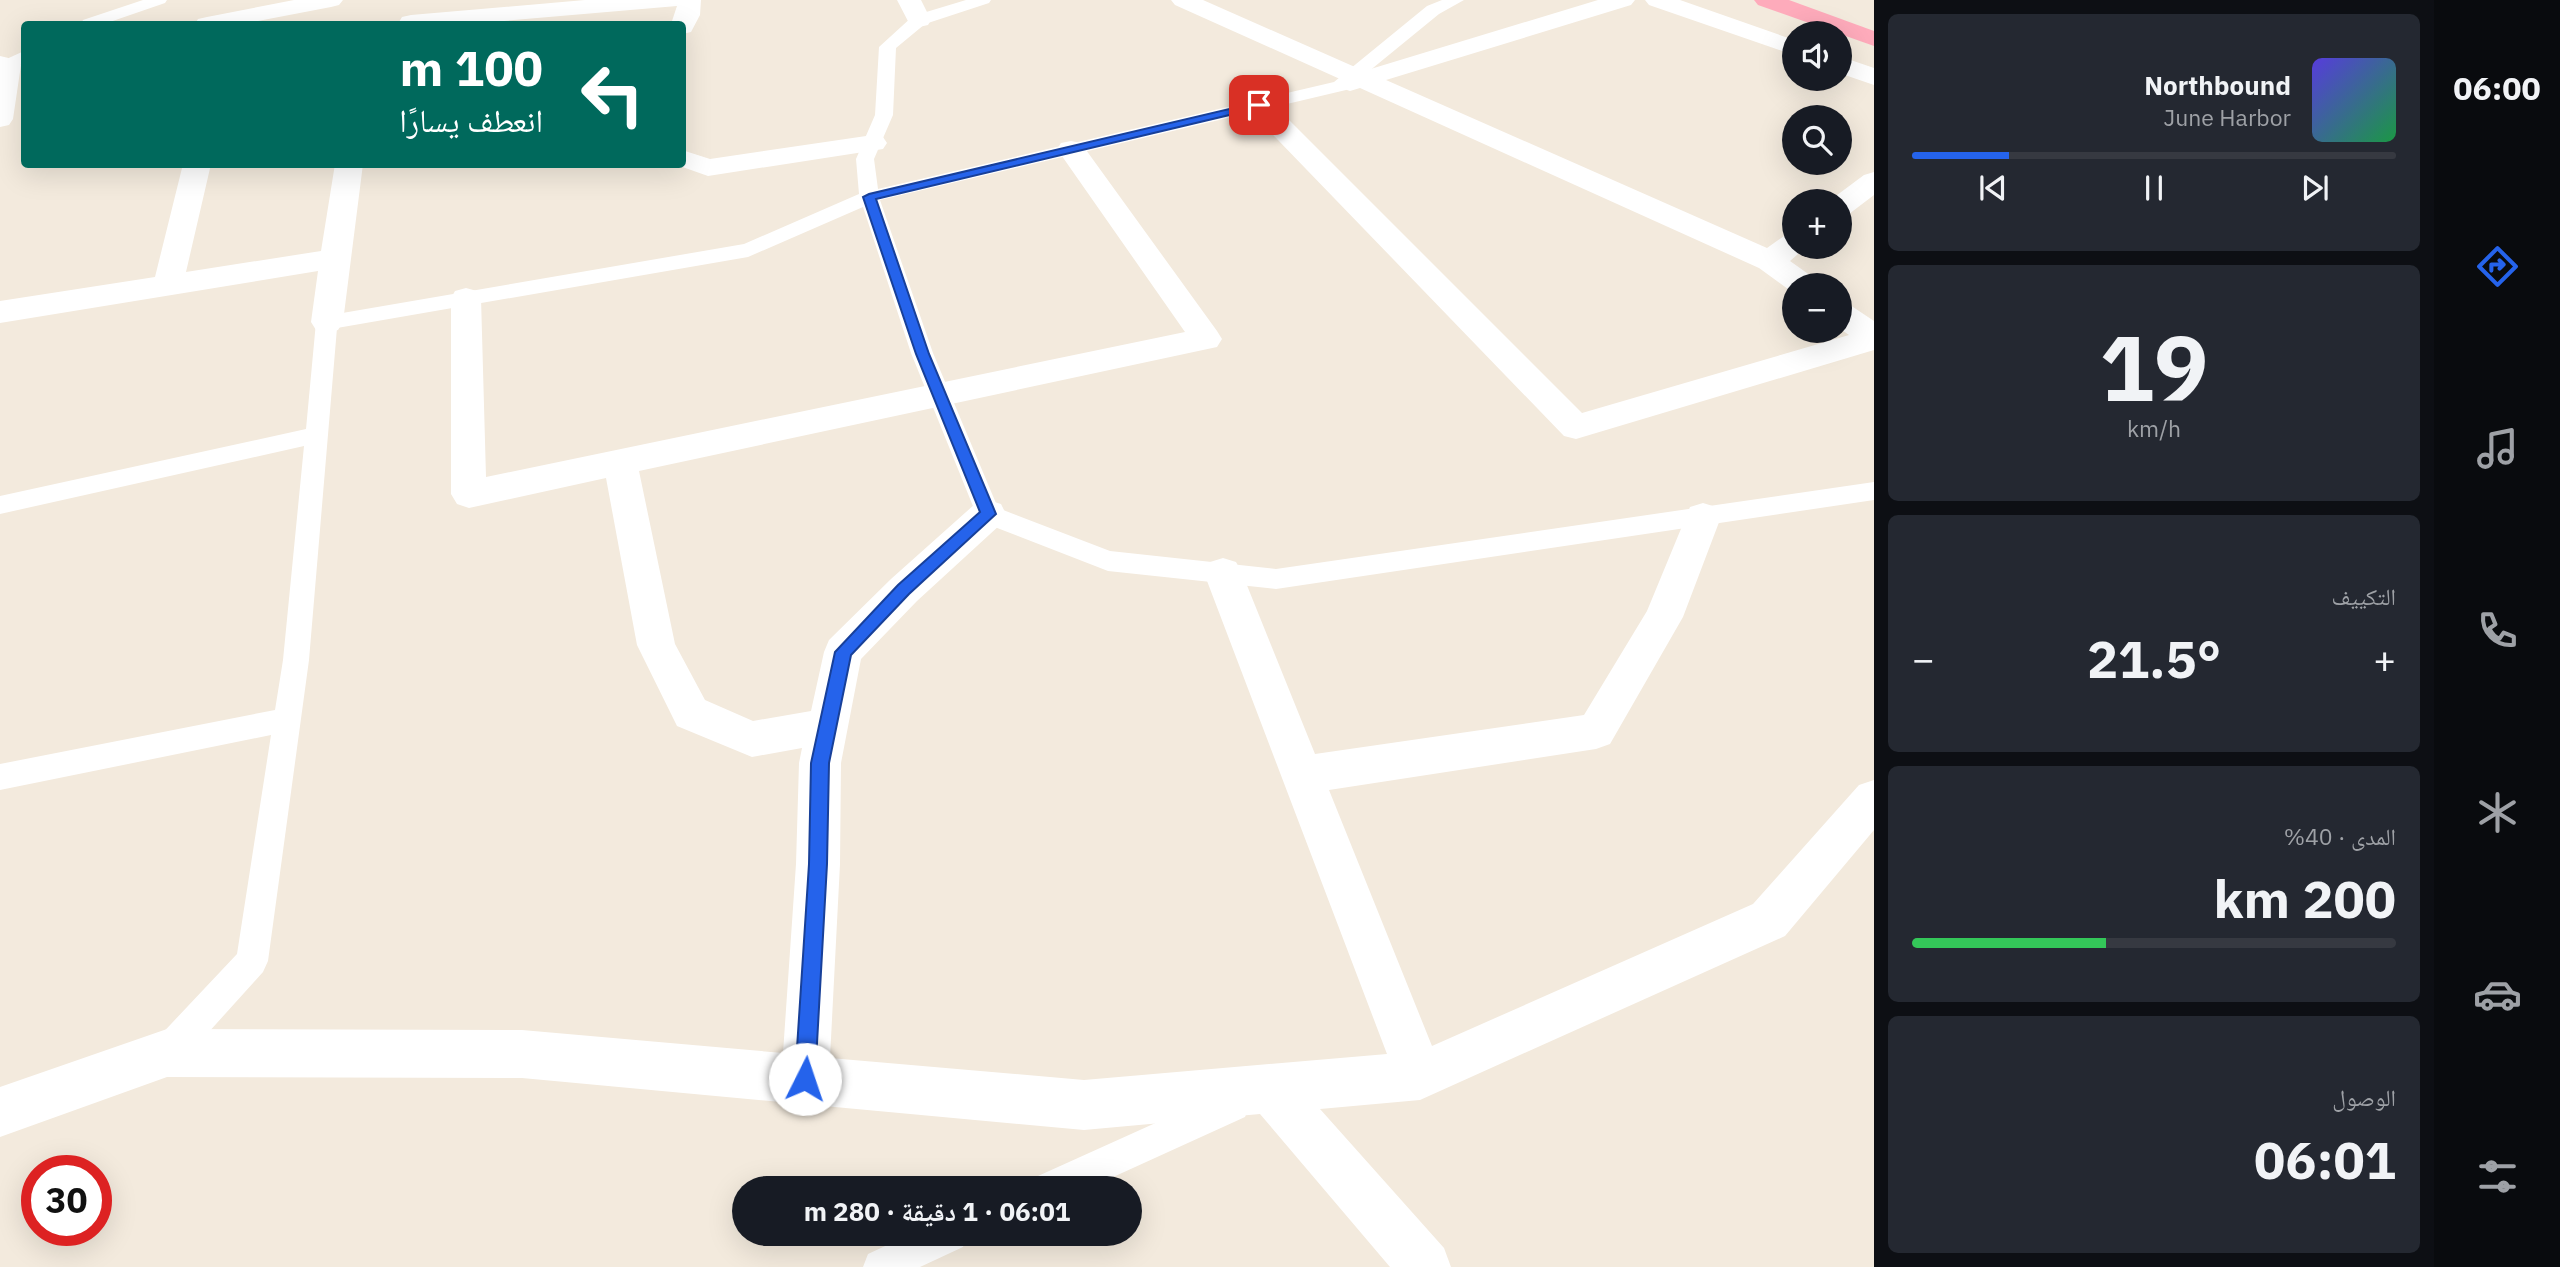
<!DOCTYPE html>
<html lang="ar">
<head>
<meta charset="utf-8">
<style>
  body { margin:0; font-family:"IBM Plex Sans","Noto Naskh Arabic",sans-serif; background:#242831; color:#f1f3f6; direction:rtl; height:100vh; display:flex; flex-direction:column; font-size:26px; white-space:nowrap }
  * { box-sizing:border-box; margin:0 }
  p { font-size:23px; color:#9ea1a6 }
  .icon { flex:none; width:38px; height:38px; fill:none; stroke:currentColor; stroke-width:2; stroke-linecap:round; stroke-linejoin:round }
  .map { position:relative; flex:1; overflow:hidden; direction:ltr }
  .sheet { display:flex; flex-direction:column; gap:14px; padding:14px; background:#0d0f14; width:560px }
  .sheet>* { flex:none }
  .guide { position:absolute; left:21px; top:21px; width:665px; height:147px; border-radius:7px; box-shadow:0 7px 28px #0002; direction:rtl; background:#00695c; color:#fff; overflow:hidden }
  .buttons { position:absolute; left:1782px; top:21px; display:grid; gap:14px }
  .buttons a { display:grid; place-items:center; width:70px; height:70px; border-radius:50%; background:#171b24; box-shadow:0 7px 28px #0002; font-size:35px }
  .speed { position:absolute; left:21px; top:1155px; display:flex; gap:14px; font-size:35px; font-weight:700; text-align:center }
  .speed>* { display:grid; place-content:center; width:91px; height:91px; border-radius:50%; background:#171b24; box-shadow:0 7px 28px #0002; line-height:1 }
  .speed .limit { border:10px solid #d22; background:#fff; color:#111 }
  .pin { position:absolute; display:grid; place-items:center; width:60px; height:60px; color:#fff; margin:-30px; border-radius:14px; box-shadow:0 4px 10px #0006 }
  .me { position:absolute; width:77px; margin:-38px; rotate:4deg; stroke-linejoin:round; filter:drop-shadow(0 0 5px #0008) }
  .turn { display:flex; align-items:center; gap:24px; height:147px; padding:0 28px; font-size:32px }
  .turn .icon { width:91px; height:91px; stroke-width:2.5 }
  .turn b { display:block; font-size:49px; line-height:60px }
  .big { font-size:52px; font-weight:700; line-height:1.1 }
  .sheet .card { flex:1; display:flex; flex-direction:column; justify-content:center; gap:10px; min-width:0; padding:0 24px; border-radius:10px; background:#242831 }
  .sheet .dial { align-items:center; gap:0 }
  .dial b { font-size:91px; line-height:1 }
  .song { display:flex; align-items:center; gap:21px }
  .cover { width:84px; height:84px; border-radius:10px; background:linear-gradient(135deg,hsl(250 70% 55%),hsl(140 70% 35%)) }
  .played { height:7px; border-radius:4px; background:linear-gradient(90deg,#2563eb 20%,#363941 20%) }
  .keys { display:flex; justify-content:space-around; direction:ltr }
  .heat { display:flex; justify-content:space-between; align-items:center; font-size:38px; direction:ltr }
  .charge { height:10px; border-radius:5px; background:linear-gradient(90deg,#34c759 40%,#363941 0) }
  .trip { position:absolute; left:732px; top:1176px; width:410px; height:70px; border-radius:35px; background:#171b24; box-shadow:0 7px 28px #0002; font-weight:700; line-height:70px; text-align:center; direction:rtl }
  main { display:flex; flex:1; min-height:0 }
  .menu { display:flex; flex-direction:column; width:126px; justify-content:space-around; align-items:center; background:#090b0e; color:#9ea1a6 }
  .menu .icon { width:49px; height:49px }
  .menu .active { color:#2563eb }
  .menu b { font-size:32px; color:#f1f3f6 }
  .map>svg:first-child { display:block }
  .lines { fill:none; stroke-linecap:round; stroke-linejoin:round }
  .lane { fill:#fff; fill-rule:evenodd }
  .street { fill:#fff; fill-rule:evenodd }
  .highway { fill:#feabbb; fill-rule:evenodd }
  .route { fill:#2563eb; stroke:#184099; stroke-width:2 }
</style>
</head>
<body>
<main>
<nav class="menu">
<b>06:00</b>
<svg class="icon active" aria-label="directions" viewBox="0 0 24 24"><path d="M12 3l9 9-9 9-9-9zM9 14v-3h6M13 9l2 2-2 2"/></svg>
<svg class="icon" aria-label="music" viewBox="0 0 24 24"><path d="M9 18V5l10-2v13"/><circle cx="6" cy="18" r="3"/><circle cx="16" cy="16" r="3"/></svg>
<svg class="icon" aria-label="phone" viewBox="0 0 24 24"><path d="M5 4h4l2 5-3 2q2 4 5 5l2-3 5 2v4C11 20 4 13 5 4z"/></svg>
<svg class="icon" aria-label="climate" viewBox="0 0 24 24"><path d="M12 3v18M4 7l16 10M4 17L20 7"/></svg>
<svg class="icon" aria-label="car" viewBox="0 0 24 24"><path d="M5 17H2v-5l4-1 3-4h7l3 4 3 1v5h-3M9 17h6M6 11h13"/><circle cx="7" cy="17" r="2"/><circle cx="17" cy="17" r="2"/></svg>
<svg class="icon" aria-label="filters" viewBox="0 0 24 24"><path d="M4 7h16M4 17h16"/><circle cx="9" cy="7" r="2"/><circle cx="15" cy="17" r="2"/></svg>
</nav>
<section class="sheet">
<div class="card">
<div class="song"><i class="cover"></i><div><b>Northbound</b><p>June Harbor</p></div></div>
<div class="played"></div>
<div class="keys"><svg class="icon" aria-label="previous" viewBox="0 0 24 24"><path d="M18 5L8 12l10 7zM5 5v14"/></svg><svg class="icon" aria-label="pause" viewBox="0 0 24 24"><path d="M8 5v14M16 5v14"/></svg><svg class="icon" aria-label="next" viewBox="0 0 24 24"><path d="M6 5l10 7-10 7zM19 5v14"/></svg></div>
</div>
<div class="card dial"><b>19</b><p>km/h</p></div>
<div class="card"><p>التكييف</p>
<div class="heat"><a>−</a><b class="big">21.5°</b><a>+</a></div>
</div>
<div class="card"><p>المدى · 40%</p><b class="big">200 km</b><div class="charge"></div></div>
<div class="card"><p>الوصول</p><b class="big">06:01</b></div>
</section>
<div class="map">
<svg width="1874" height="1267" viewBox="0 0 1874 1267">
  <rect width="100%" height="100%" fill="#f3eadd"/>
  <g class="lines">
    <path class="lane" d="M143,0H167L165,3L104,24H81L83,20Z
      M966,0H991L989,3L925,24L896,48L893,115L874,159L878,189L1334,82L1427,6L1442,0H1464L1439,14L1346,90L880,200L933,353L998,508L1110,551L1276,569L1874,482V500L1276,589L1108,571L979,521L911,353L863,207L748,257L337,328L309,660L268,961L263,972L179,1065L167,1069L155,1065L151,1053L155,1041L237,954L271,735L0,790V764L275,710L283,660L304,446L0,514V496L306,429L316,322L319,317L744,244L859,194L856,159L875,115L879,47L913,16Z
      M24,51V63L0,74V62Z
      M1233,1088L1245,1093L1250,1105L1245,1117L1089,1188H1033L1038,1176Z
      M911,1234H968L963,1247L920,1267H863L868,1254Z"/>
    <path class="street" d="M294,0H343L339,5L331,7L242,24H195L198,19L207,17Z
      M585,0H701L700,15L691,32L682,34V24H671L677,6L468,24H400L399,22L402,17L411,15Z
      M897,0H921L931,20L928,25L919,27L910,25Z
      M1171,0H1203L1364,71L1598,0H1635L1631,5L1386,80L1767,248L1784,236L1794,234V247H1806L1790,261L1814,278L1818,285H1794L1792,292L1759,268L1360,88L1350,91L1341,88L1337,83L1340,79L1175,5Z
      M1645,0H1680L1794,40V55L1649,5Z
      M0,56L17,60L21,65L13,119L9,125L0,127Z
      M1839,56L1874,68V85L1839,73Z
      M1259,97L1268,99L1582,413L1849,335L1839,328V302L1850,305L1874,321V350L1576,439L1564,436L1250,111L1246,105L1250,99Z
      M873,135L883,137L887,143L883,149L708,176L674,164H682V150L710,159Z
      M1071,141L1081,143L1217,331L1222,339L1217,347L639,471L675,644L705,700L753,721L811,711L824,652L829,640L891,579L975,504L988,500L1001,504L1006,514L1001,524L917,601L861,659L841,763L840,864L830,1058L1084,1080L1387,1054L1204,573L1210,562L1223,558L1236,562L1242,573L1315,754L1584,715L1647,611L1690,507L1703,503L1716,507L1721,517L1683,617L1610,744L1596,749L1329,790L1432,1046L1753,904L1859,785L1874,780V830L1785,936L1420,1100L1320,1109L1444,1248L1451,1267H1390L1260,1114L1084,1130L522,1078L167,1077L0,1137V1087L167,1029L522,1030L783,1053L796,864L799,763L802,748L752,757L677,726L637,645L606,478L469,508L457,504L451,494V298L455,291L466,288L477,291L481,298L486,477L1185,332L1057,149L1061,143Z
      M183,164H211L186,272L321,251L335,164H363L343,322L338,330L327,333L316,330L311,322L318,271L0,323V301L155,277Z
      M1874,172V195L1849,214L1839,217V201H1829L1864,175Z"/>
    <path class="highway" d="M1754,0H1789L1874,31V46L1758,5Z"/>
  </g>
  <path class="route" d="M1259,102L1265,105L1263,107L876,199L929,354L996,514L909,594L851,655L829,763L827,864L815,1079L812,1086L805,1089L798,1086L795,1079L809,864L811,763L835,652L898,585L980,512L916,354L863,197L869,194Z"/>
</svg>
<div class="buttons">
<a><svg class="icon" aria-label="sound" viewBox="0 0 24 24"><path d="M4 9h4l5-4v14l-5-4H4zM17 9q2 3 0 6"/></svg></a>
<a><svg class="icon" aria-label="search" viewBox="0 0 24 24"><circle cx="10" cy="10" r="6"/><path d="M15 15l6 6"/></svg></a>
<a>+</a>
<a>−</a>
</div>
<div class="speed"><div class="limit">30</div></div>
<div class="pin" style="left:1259px;top:105px;background:#d93025"><svg class="icon" aria-label="arrive" viewBox="0 0 24 24"><path d="M6 21V4h12l-3 4 3 4H6"/></svg></div>
<svg class="me" style="left:805px;top:1079px" viewBox="-20 -20 40 40"><circle r="19" fill="#fff"/><path d="M0-13L10 11 0 6-10 11z" fill="#2563eb"/></svg>
<div class="trip">06:01 · 1 دقيقة · 280 m</div>
<div class="guide">
<div class="turn"><svg class="icon" aria-label="left" viewBox="0 0 24 24"><path d="M17 20v-9H6M10 6l-5 5 5 5"/></svg><div><b>100 m</b>انعطف يسارًا</div></div>
</div>
</div>
</main>
</body>
</html>
